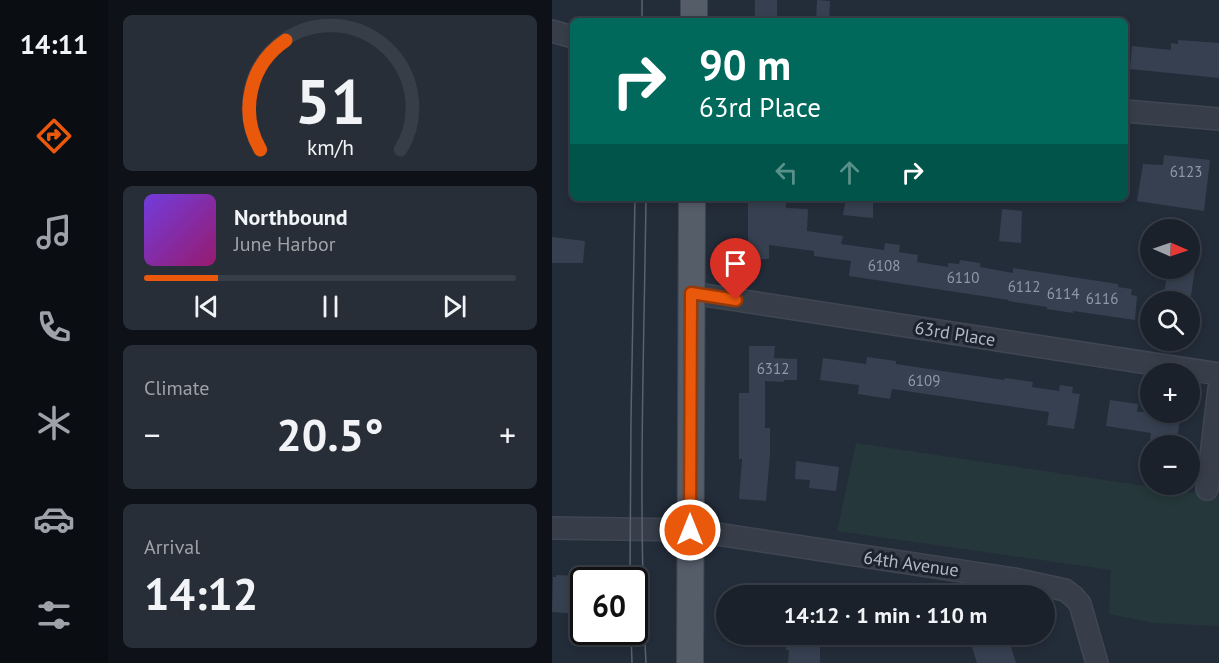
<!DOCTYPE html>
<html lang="en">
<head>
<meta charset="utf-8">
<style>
  body { margin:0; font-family:"PT Sans",sans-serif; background:#272e37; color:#f1f3f6; height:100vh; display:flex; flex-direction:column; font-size:22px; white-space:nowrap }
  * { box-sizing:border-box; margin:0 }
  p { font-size:20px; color:#9fa3a9 }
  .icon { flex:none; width:33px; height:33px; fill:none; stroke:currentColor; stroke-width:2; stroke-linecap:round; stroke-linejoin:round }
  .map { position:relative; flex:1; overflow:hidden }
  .details { display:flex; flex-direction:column; gap:15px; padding:15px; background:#0e1218; width:444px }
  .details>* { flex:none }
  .banner { position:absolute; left:18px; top:18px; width:558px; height:183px; border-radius:9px; box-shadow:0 3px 9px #0003,0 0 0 2px #383e47; background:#00695c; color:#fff; overflow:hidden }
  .needle { width:39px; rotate:92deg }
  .tools { position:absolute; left:588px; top:219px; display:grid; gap:12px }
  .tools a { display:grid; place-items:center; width:60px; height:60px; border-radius:50%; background:#1a212b; box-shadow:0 3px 9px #0003,0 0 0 2px #383e47; font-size:30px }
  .speed { position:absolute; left:18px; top:567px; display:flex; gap:12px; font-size:30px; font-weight:700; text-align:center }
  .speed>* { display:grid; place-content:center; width:78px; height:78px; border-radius:50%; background:#1a212b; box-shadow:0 3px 9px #0003,0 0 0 2px #383e47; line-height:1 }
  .speed .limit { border:3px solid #111; border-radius:9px; background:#fff; color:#111 }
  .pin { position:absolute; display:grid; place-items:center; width:51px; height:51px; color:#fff; margin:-62px -26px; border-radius:50% 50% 50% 0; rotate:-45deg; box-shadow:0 0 6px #0007 }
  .pin .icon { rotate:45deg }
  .me { position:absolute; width:66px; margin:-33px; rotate:0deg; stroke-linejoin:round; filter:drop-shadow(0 0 4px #0008) }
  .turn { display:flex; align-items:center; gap:21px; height:126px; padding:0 30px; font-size:27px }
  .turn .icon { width:78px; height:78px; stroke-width:2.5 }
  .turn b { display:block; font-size:42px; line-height:51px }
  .lanes { display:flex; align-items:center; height:57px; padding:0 30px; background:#0003; justify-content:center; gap:30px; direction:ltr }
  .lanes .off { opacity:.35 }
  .big { font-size:45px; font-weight:700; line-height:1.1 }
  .details .widget { flex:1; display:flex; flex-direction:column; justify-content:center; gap:9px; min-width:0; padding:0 21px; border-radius:9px; background:#272e37 }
  .details .dial { align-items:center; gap:0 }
  .dial svg { height:156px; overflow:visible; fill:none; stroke:#383e47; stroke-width:7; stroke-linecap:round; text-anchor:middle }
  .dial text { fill:#f1f3f6; stroke:none }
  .song { display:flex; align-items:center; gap:18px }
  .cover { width:72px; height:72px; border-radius:9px; background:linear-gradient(135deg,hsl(260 70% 55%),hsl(320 70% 35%)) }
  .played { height:6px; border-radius:3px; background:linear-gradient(90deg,#ea580c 20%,#383e47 20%) }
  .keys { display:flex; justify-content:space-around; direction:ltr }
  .heat { display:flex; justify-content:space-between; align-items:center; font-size:33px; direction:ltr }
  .trip { position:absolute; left:164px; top:585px; width:339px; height:60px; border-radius:30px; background:#1a212b; box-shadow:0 3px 9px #0003,0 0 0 2px #383e47; font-weight:700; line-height:60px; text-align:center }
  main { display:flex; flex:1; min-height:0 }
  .menu { display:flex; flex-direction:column; width:108px; justify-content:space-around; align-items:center; background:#0a0d11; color:#9fa3a9 }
  .menu .icon { width:42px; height:42px }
  .menu .current { color:#ea580c }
  .menu b { font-size:27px; color:#f1f3f6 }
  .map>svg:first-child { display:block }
  .green { fill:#25373a }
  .building { fill:#364050 }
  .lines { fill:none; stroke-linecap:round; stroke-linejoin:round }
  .minor-casing { stroke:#404752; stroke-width:24 }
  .major-casing { stroke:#404752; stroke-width:28 }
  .minor { stroke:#373e49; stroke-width:21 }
  .major { stroke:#555d69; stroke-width:26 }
  .tram { stroke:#596270; stroke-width:1.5 }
  .route-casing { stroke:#983908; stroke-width:15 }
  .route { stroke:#ea580c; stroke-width:10 }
  .labels { text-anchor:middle; stroke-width:6; stroke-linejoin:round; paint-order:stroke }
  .number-label { font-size:15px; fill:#9199a6 }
  .street-label { font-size:18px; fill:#b2b9c5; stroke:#1c232e }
</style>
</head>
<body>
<main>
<nav class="menu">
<b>14:11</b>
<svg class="icon current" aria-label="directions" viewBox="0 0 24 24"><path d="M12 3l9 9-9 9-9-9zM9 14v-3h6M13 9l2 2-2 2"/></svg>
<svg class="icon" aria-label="music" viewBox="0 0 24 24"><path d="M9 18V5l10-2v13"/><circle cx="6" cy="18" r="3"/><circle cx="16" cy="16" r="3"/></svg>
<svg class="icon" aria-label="phone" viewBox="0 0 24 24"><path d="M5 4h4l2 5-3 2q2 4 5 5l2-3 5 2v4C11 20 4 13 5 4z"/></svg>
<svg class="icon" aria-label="climate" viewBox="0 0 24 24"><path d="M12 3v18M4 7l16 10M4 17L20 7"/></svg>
<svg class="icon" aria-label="car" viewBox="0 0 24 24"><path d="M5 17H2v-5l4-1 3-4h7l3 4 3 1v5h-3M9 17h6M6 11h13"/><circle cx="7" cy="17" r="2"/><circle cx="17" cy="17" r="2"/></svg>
<svg class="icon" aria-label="filters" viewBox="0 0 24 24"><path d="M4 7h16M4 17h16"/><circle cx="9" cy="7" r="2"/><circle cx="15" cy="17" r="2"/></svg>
</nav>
<section class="details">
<div class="widget dial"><svg viewBox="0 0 100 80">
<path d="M14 69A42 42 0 1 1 86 69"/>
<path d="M14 69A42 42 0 0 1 27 13" stroke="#ea580c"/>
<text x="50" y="56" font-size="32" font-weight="700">51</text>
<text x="50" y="72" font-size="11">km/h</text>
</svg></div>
<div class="widget">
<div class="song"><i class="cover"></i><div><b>Northbound</b><p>June Harbor</p></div></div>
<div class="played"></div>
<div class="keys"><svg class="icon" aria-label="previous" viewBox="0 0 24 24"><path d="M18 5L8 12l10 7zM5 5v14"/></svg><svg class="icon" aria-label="pause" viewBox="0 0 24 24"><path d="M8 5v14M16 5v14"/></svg><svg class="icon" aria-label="next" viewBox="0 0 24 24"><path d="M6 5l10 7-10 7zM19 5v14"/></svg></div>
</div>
<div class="widget"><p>Climate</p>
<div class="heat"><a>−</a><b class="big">20.5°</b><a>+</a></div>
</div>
<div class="widget"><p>Arrival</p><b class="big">14:12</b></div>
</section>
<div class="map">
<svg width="667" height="663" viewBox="0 0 667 663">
  <rect width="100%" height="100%" fill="#232c39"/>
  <path class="green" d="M304,443L667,497V626L602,623L557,614L559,570L285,531Z"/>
  <path class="building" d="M203,0H225V21H203Z
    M265,0L278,1L277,21H264Z
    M626,40L667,43V78L578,69L580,46L619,50V43L626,44Z
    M612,155L658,160L652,211L585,201L591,164L611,165Z
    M196,198H234V208L256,209L255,231L291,236L289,244L332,250L333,243L348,245L347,252L366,255L365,262L396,267V263L407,264L408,260L428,263V267L461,273V268L566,284V287L580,289L579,295L585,296L583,320L521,311V313L495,309V307L456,301L457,300L297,276L299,261L262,256V251L217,245V259H196Z
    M294,198H321V218L291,215Z
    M450,209L470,211L469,243L447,241Z
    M0,237L33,241L31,263H0Z
    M616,268H643L638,302H611Z
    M197,346H223L222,358L245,359V380H232V382L213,381V428H218V455L214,501L187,499L190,459H187V393H197Z
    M315,357L344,361V364L404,373L452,380L453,378L481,382L480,387L507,391L508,385L521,387L520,393L528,394L522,429L495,425L497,412L340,389L338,399L306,394L307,385L268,380L271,358L314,364Z
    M558,400L586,404L585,412H627L626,420H628L624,446H597L599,433L554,426Z
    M244,461L287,467L284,491L257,488L258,480L243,479Z
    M4,575L29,576L27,614L0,612L1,577H4Z
    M234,634H268V663H236L237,650H234Z
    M416,634H455L464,663H425Z"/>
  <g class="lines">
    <g class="minor-casing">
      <path id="minor" d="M0,31L21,37
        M573,111L667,119
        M139,293L667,374
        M655,489L667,389
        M0,528L138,530L462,579L513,590L522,597L528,604L545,663"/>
    </g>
    <g class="major-casing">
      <path id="major" d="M142,0V21
        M138,663L140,198"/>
    </g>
    <use href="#minor" class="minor"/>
    <use href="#major" class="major"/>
    <path class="tram" d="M90,21V0
      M78,580L79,420L83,198
      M79,632L80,663
      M94,663C86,508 92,353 94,198"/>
  </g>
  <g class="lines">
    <g class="route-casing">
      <path id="route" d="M138,530L139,293L184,300"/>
    </g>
    <use href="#route" class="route"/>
  </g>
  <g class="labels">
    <g class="number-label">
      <text x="634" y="177">6123</text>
      <text x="332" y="271">6108</text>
      <text x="411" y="283">6110</text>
      <text x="472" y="292">6112</text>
      <text x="511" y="299">6114</text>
      <text x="550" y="304">6116</text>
      <text x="221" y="374">6312</text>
      <text x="372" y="386">6109</text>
    </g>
    <g class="street-label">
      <text transform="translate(403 334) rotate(9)" y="6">63rd Place</text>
      <text transform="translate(359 564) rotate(8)" y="6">64th Avenue</text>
    </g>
  </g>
</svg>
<div class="tools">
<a><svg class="needle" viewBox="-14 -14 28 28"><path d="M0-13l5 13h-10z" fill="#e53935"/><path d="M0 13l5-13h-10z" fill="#9fa3a9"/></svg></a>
<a><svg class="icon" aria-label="search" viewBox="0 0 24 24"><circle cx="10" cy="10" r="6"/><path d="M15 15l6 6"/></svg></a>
<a>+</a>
<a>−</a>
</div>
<div class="speed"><div class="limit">60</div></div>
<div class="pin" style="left:184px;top:300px;background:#d93025"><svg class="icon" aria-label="arrive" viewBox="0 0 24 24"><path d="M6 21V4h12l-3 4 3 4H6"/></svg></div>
<svg class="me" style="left:138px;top:530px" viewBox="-20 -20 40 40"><circle r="17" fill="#ea580c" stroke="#fff" stroke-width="3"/><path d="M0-11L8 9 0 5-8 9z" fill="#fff"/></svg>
<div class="trip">14:12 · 1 min · 110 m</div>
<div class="banner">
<div class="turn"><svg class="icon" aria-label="right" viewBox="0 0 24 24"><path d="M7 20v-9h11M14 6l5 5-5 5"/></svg><div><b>90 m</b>63rd Place</div></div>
<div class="lanes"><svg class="icon off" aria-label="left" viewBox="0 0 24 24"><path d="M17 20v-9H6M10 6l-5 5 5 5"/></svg><svg class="icon off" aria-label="ahead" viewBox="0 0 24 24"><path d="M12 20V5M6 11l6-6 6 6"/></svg><svg class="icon" aria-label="right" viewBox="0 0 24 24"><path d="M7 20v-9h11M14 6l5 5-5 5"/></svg></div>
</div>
</div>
</main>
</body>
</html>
